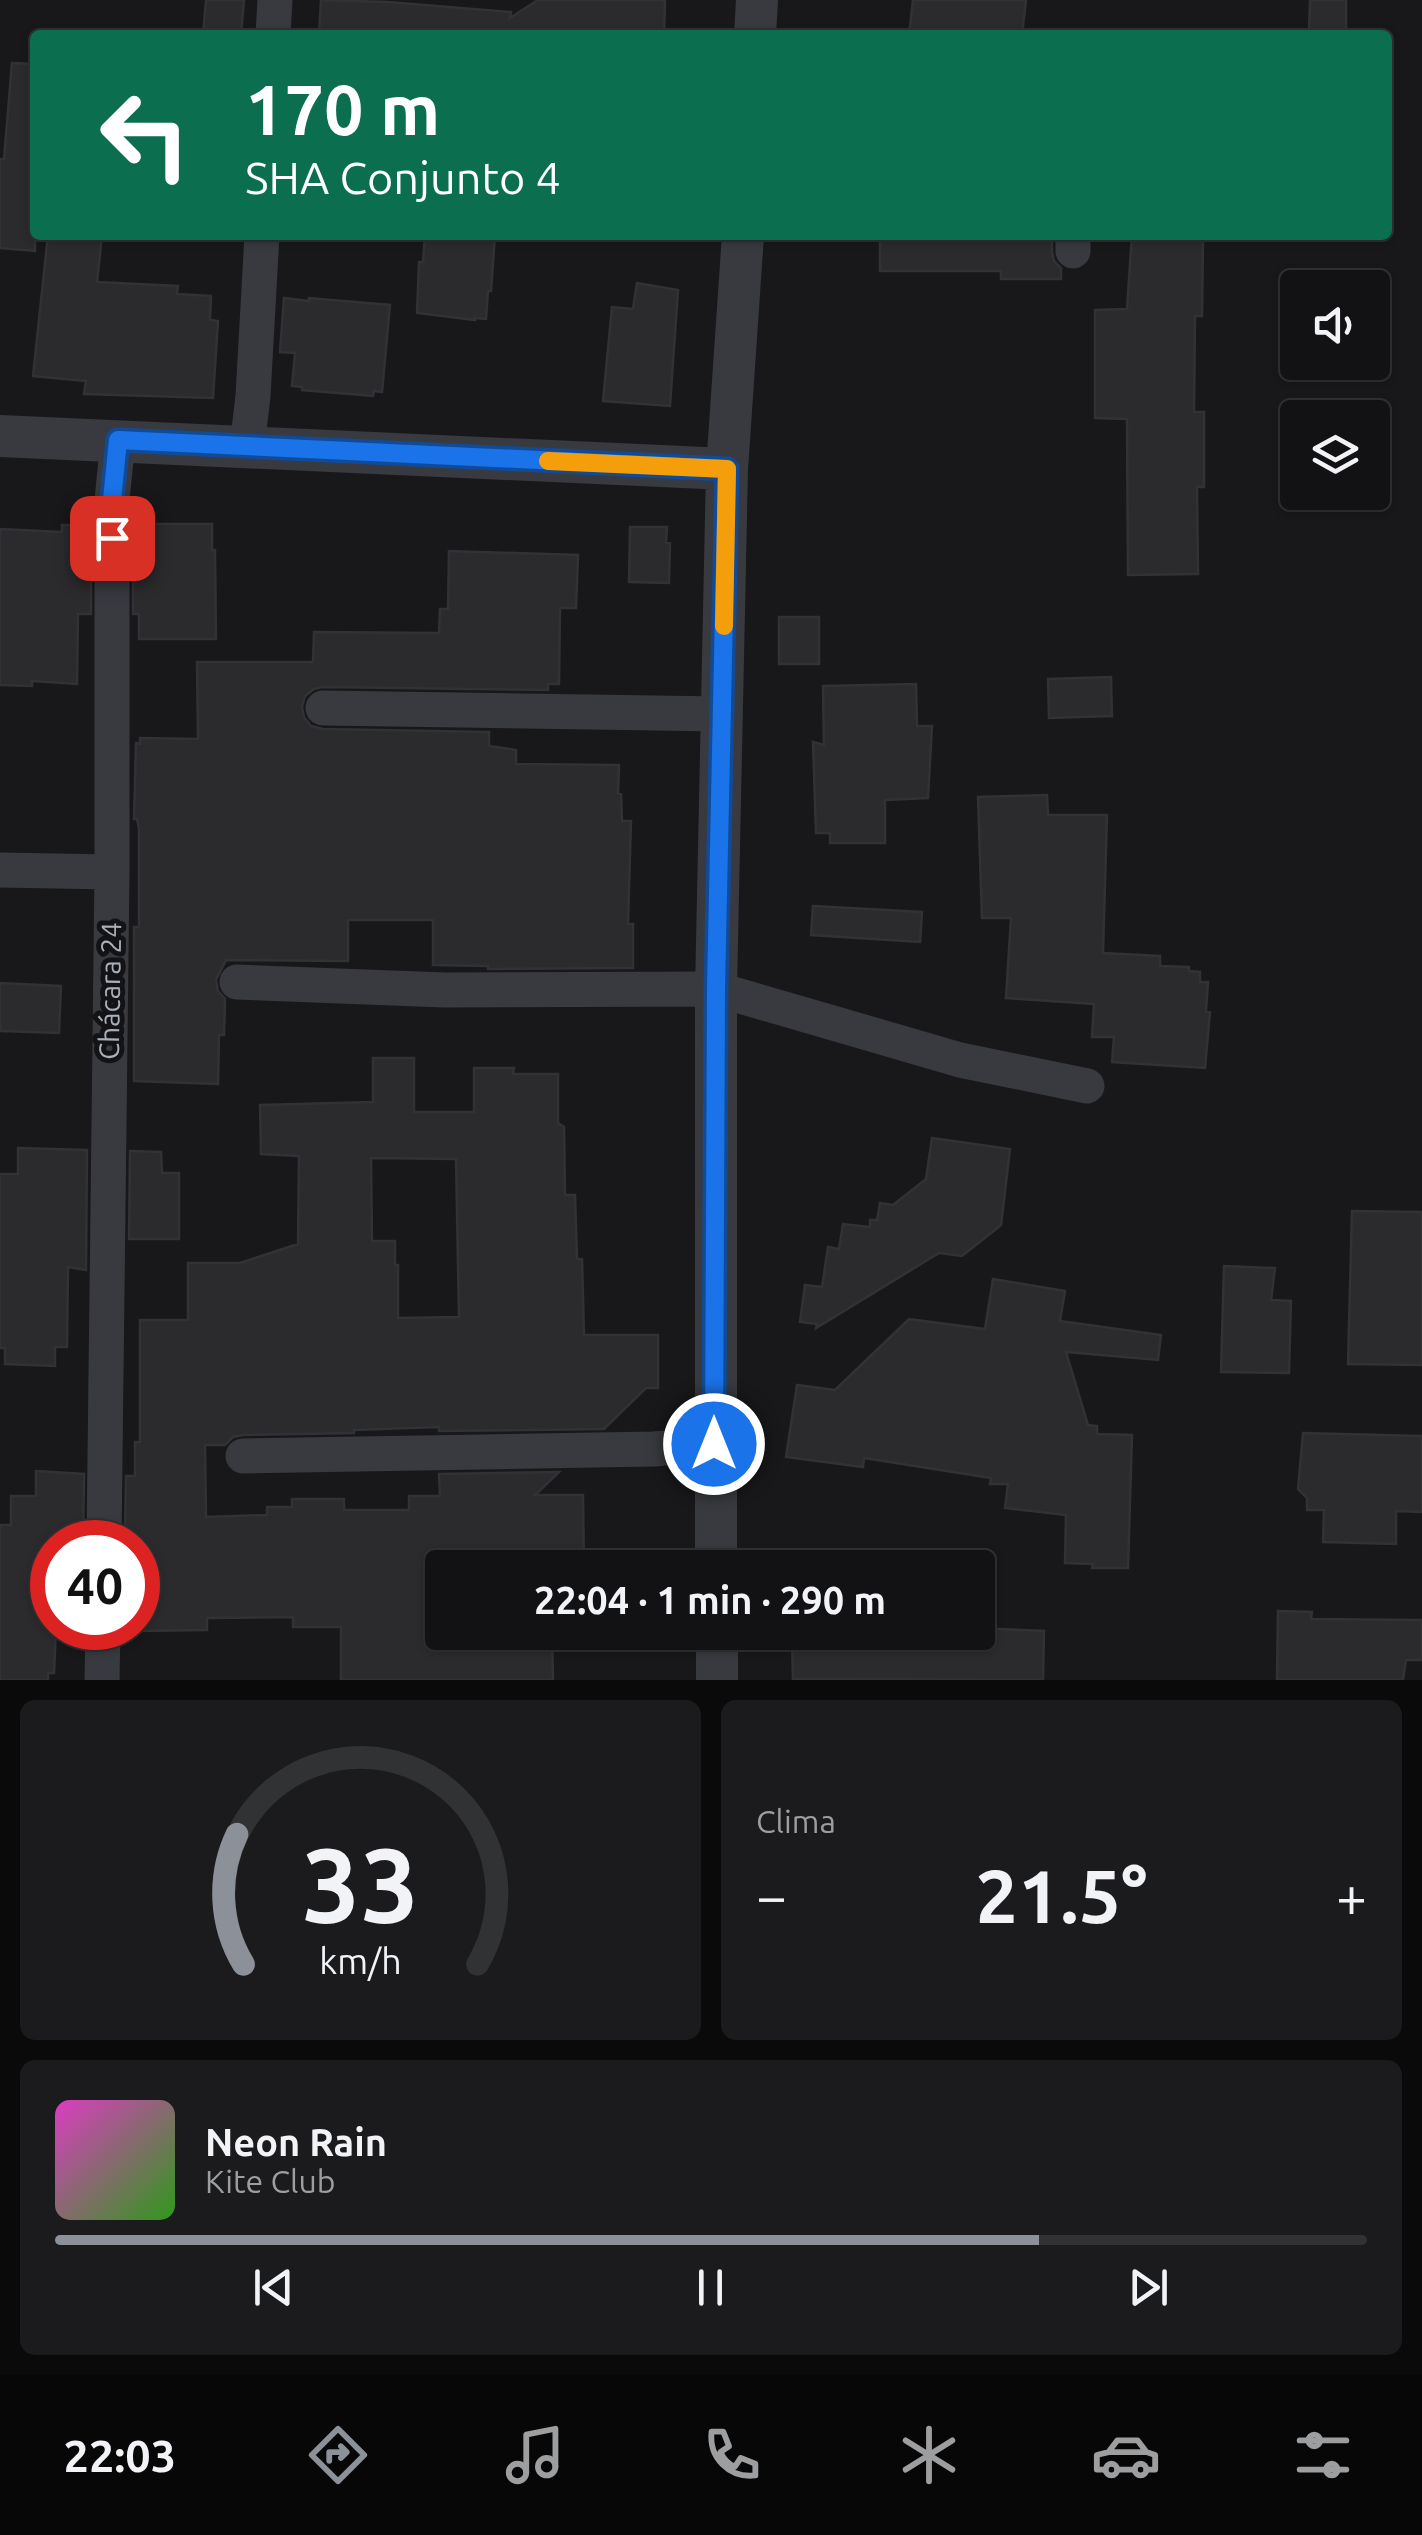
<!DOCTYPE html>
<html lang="pt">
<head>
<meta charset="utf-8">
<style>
  body { margin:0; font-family:Ubuntu,sans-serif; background:#1b1b1d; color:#f1f3f6; height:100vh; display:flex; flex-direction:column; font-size:38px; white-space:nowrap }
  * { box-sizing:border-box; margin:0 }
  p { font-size:32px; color:#9c9ea0 }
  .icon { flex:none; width:55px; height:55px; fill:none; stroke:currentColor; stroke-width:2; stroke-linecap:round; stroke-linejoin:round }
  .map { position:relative; height:1680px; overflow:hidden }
  .details { display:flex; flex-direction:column; gap:20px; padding:20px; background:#0a0a0b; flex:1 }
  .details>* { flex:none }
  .top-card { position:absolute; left:30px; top:30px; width:1362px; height:210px; border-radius:10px; box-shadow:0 2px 8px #0004,0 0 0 2px #313234; background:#0b6e4f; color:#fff; overflow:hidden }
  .fabs { position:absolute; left:1280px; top:270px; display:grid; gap:20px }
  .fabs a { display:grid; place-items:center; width:110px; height:110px; border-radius:10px; background:#121214; box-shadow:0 2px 8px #0004,0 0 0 2px #313234; font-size:50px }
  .speed { position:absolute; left:30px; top:1520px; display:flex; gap:20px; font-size:50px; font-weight:700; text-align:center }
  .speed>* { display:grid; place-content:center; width:130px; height:130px; border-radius:50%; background:#121214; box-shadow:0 2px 8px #0004,0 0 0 2px #313234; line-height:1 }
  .speed .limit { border:15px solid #d22; background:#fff; color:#111 }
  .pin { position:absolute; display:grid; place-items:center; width:85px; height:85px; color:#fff; margin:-42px; border-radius:20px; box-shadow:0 5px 15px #0006 }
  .me { position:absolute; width:110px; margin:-55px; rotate:0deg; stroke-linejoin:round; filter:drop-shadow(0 0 8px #0008) }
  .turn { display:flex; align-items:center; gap:35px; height:210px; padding:0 50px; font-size:45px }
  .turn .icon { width:130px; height:130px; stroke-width:2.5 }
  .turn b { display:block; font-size:70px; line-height:85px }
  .big { font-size:75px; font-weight:600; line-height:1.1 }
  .details .tile { flex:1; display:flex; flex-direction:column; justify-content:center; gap:15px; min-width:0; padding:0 35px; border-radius:15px; background:#1b1b1d }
  .details .dial { align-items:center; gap:0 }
  .dial svg { height:260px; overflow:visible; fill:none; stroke:#313234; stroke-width:7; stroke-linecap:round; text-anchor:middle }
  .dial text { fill:#f1f3f6; stroke:none }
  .song { display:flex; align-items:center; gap:30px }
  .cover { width:120px; height:120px; border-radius:15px; background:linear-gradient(135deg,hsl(310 70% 55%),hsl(110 70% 35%)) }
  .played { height:10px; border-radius:5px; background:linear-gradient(90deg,#8c9099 75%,#313234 75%) }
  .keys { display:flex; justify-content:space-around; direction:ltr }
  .heat { display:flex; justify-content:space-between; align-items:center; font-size:55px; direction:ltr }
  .details .tiles { flex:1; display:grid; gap:20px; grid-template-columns:1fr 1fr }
  .tile:last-child { grid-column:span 2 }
  .trip { position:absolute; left:425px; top:1550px; width:570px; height:100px; border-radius:10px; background:#121214; box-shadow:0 2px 8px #0004,0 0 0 2px #313234; font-weight:600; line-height:100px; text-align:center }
  .tab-bar { display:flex; height:160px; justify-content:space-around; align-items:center; background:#070708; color:#9c9ea0 }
  .tab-bar .icon { width:70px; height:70px }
  .tab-bar .on { color:#8c9099 }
  .tab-bar b { font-size:45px; color:#f1f3f6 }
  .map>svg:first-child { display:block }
  .building { fill:#2b2b2e; stroke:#313236; stroke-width:2.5; fill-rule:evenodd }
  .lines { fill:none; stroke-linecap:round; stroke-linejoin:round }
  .minor { stroke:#383a3f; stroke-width:35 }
  .tertiary { stroke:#383a3f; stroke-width:42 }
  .route-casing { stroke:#114b97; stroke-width:25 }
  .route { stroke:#1a73e8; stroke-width:18 }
  .slow { stroke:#f59e0b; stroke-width:18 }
  .labels { text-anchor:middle; stroke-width:10; stroke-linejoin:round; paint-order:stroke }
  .street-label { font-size:28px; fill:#a9b0bb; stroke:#131315 }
</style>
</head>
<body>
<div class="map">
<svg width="1422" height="1680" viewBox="0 0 1422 1680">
  <rect width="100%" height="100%" fill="#18181a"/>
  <path class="building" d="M206,0H244L241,35H203Z
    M321,0L388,2L511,12L510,18L538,0H665L664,35H319Z
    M913,0H1026L1022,35H909Z
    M1310,0H1346V30H1309Z
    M12,63L35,64V251L0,248V159H4Z
    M48,235H102L97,282L178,286L177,294L211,296L210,320L218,321L213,398L84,394L86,381L33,376Z
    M425,235H495L491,291H488L486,319L475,318V320L417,313L419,262H423Z
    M880,235H1052V252L1054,261L1061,268V279H1001V271H880Z
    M1132,235L1203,239L1202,316H1195L1194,412H1204V487H1197L1198,574L1128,575L1127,419L1095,418V310L1127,309Z
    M637,283L678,290L670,406L603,401L612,307L633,309Z
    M284,298L309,301V298L390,305L382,392L374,391L373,396L302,390V387L292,386L295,353L280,352Z
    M133,524H212V550H215L216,639H139V614H133Z
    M62,525H91V614H78L77,684L32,681V686L0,685V529L62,532Z
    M630,527H667L666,542L670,543L669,583L629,582Z
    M449,551L578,555L576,608H560L559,684H548V690L322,687L314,689L305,696L302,707L304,717L311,726L323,729L489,732V746L516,750V764L619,765L618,793L621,794L622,821H631L628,924H633V968L488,969V966L433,965V920H348V961L226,960L216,980L218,991L225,999L224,1035H219L218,1084L134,1081V927H139V829L137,819H134L136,743L140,744V738L198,739L197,662H313L314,632L439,633L440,609H448Z
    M779,617H819V664H779Z
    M1111,677L1112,716L1049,718L1048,679Z
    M916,684L917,726H932L928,798L885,800V843H830V833H816L813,742L824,745L823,686Z
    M1047,795L1048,815H1107L1103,953L1160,956V966L1189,967V971L1200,972V982H1208L1206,1011L1210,1012L1205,1068L1112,1062L1114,1037H1092L1094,1004L1006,998L1011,918H982L978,797Z
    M813,906L922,912L920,942L811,935Z
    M0,983L61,986L59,1033L0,1031Z
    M373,1058H414V1112H474V1068H514L513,1074H558V1123L564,1127L565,1195H575L577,1259H582L584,1335H658V1388H646L604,1429L439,1431V1427L354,1430V1433L243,1435L233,1437L225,1445H205L206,1517L267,1515V1507H292V1499H344V1510H409V1496H440L439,1474L559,1472L535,1495H583L584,1568H442V1632H552L553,1680H341V1627H293V1617L207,1618V1630L138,1631V1542H125L126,1476H135V1442H140V1320H188V1263H240L298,1244L299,1156L261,1154L260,1105L373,1102ZM371,1158L456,1159L459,1317L398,1318V1265H395V1241H372Z
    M932,1138L1010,1149L1001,1225L962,1256L939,1253L816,1328L817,1324L800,1322L805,1285L822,1287L828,1247L839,1249L843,1224L870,1227V1220H877L880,1203L893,1205L926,1179Z
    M18,1148L87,1150L86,1270L68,1267L67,1347H55V1366L5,1364V1348H0V1174H18Z
    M130,1151L161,1152L162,1173H179V1239H129Z
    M1352,1211L1422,1212V1365L1348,1364Z
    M1224,1266L1275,1268L1271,1300L1291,1301L1289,1373L1221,1372Z
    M993,1279L1065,1291L1060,1321L1161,1335L1158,1360L1066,1352L1088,1425L1097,1426V1434L1132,1435L1128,1568H1092L1093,1564L1065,1563L1066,1515L1005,1508L1008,1484H990L991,1478L864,1458L863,1467L786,1457L797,1385L835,1390L909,1319L985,1329Z
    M1303,1433L1422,1436V1512L1396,1511V1544L1323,1542L1324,1510H1307V1498L1298,1489Z
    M36,1471L84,1474L83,1542H52V1628H56L54,1673H48V1680H0V1525H11V1496H36Z
    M1278,1611L1312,1612L1311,1619L1422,1620V1660H1406L1403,1680H1277Z
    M978,1628L1044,1631L1043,1680L793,1679L792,1640H795V1632H978Z"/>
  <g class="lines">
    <path class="minor" d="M273,35L275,0
      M1073,235V251
      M247,447L253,396L262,235
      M323,708L722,714
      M0,870L112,872
      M237,982L445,990L716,989L960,1060L1087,1086
      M243,1456L654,1449L714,1444
      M104,1542L112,872V500L118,440
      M102,1680L103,1628"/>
    <path class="tertiary" d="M755,35L757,0
      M0,436L727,469
      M716,1568V989L727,469L743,235
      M717,1632V1680"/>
  </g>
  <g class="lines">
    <g class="route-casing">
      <path id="route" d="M112,538V500L118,440L727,469L716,989L714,1444"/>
    </g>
    <use href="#route" class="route"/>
    <path class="slow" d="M548,461L727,469L724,626"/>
  </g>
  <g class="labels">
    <g class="street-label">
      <text transform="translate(110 991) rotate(-89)" y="10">Chácara 24</text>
    </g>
  </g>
</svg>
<div class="fabs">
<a><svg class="icon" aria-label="sound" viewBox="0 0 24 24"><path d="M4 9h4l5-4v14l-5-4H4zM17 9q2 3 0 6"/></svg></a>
<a><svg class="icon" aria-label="layers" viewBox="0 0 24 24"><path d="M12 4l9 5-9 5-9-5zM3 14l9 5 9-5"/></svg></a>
</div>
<div class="speed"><div class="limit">40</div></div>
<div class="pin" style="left:112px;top:538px;background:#d93025"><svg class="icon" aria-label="arrive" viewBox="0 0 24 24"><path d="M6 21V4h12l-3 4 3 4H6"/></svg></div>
<svg class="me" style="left:714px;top:1444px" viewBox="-20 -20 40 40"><circle r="17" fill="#1a73e8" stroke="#fff" stroke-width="3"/><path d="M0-11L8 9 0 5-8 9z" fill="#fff"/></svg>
<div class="trip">22:04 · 1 min · 290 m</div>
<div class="top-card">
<div class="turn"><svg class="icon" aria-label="left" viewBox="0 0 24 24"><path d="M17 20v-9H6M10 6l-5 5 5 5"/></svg><div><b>170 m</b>SHA Conjunto 4</div></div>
</div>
</div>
<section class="details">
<div class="tiles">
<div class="tile dial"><svg viewBox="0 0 100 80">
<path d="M14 69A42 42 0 1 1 86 69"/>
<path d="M14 69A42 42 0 0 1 12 29" stroke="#8c9099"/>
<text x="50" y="56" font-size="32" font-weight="700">33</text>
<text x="50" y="72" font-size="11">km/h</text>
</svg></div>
<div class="tile"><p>Clima</p>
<div class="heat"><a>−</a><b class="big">21.5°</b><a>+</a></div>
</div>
<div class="tile">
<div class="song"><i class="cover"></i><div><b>Neon Rain</b><p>Kite Club</p></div></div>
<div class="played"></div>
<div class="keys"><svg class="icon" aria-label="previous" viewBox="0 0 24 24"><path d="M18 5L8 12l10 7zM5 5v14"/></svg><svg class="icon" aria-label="pause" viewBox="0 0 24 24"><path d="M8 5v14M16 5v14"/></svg><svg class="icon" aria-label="next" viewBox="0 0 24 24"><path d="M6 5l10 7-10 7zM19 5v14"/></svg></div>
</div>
</div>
</section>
<nav class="tab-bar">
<b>22:03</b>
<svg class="icon on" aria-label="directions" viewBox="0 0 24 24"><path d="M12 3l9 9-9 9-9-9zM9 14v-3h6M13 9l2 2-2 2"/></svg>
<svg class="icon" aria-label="music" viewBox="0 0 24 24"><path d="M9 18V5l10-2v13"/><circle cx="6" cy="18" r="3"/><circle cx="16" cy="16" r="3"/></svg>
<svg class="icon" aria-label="phone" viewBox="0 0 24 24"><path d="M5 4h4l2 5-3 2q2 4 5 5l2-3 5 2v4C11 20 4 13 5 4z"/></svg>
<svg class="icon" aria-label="climate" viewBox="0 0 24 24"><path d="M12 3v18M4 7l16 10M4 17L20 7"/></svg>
<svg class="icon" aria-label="car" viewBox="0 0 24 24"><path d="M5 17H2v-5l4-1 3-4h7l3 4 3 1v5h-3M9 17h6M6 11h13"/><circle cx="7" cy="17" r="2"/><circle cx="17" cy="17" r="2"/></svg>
<svg class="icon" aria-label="filters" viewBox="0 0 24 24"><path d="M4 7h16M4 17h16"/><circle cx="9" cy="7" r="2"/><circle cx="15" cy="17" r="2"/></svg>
</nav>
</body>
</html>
